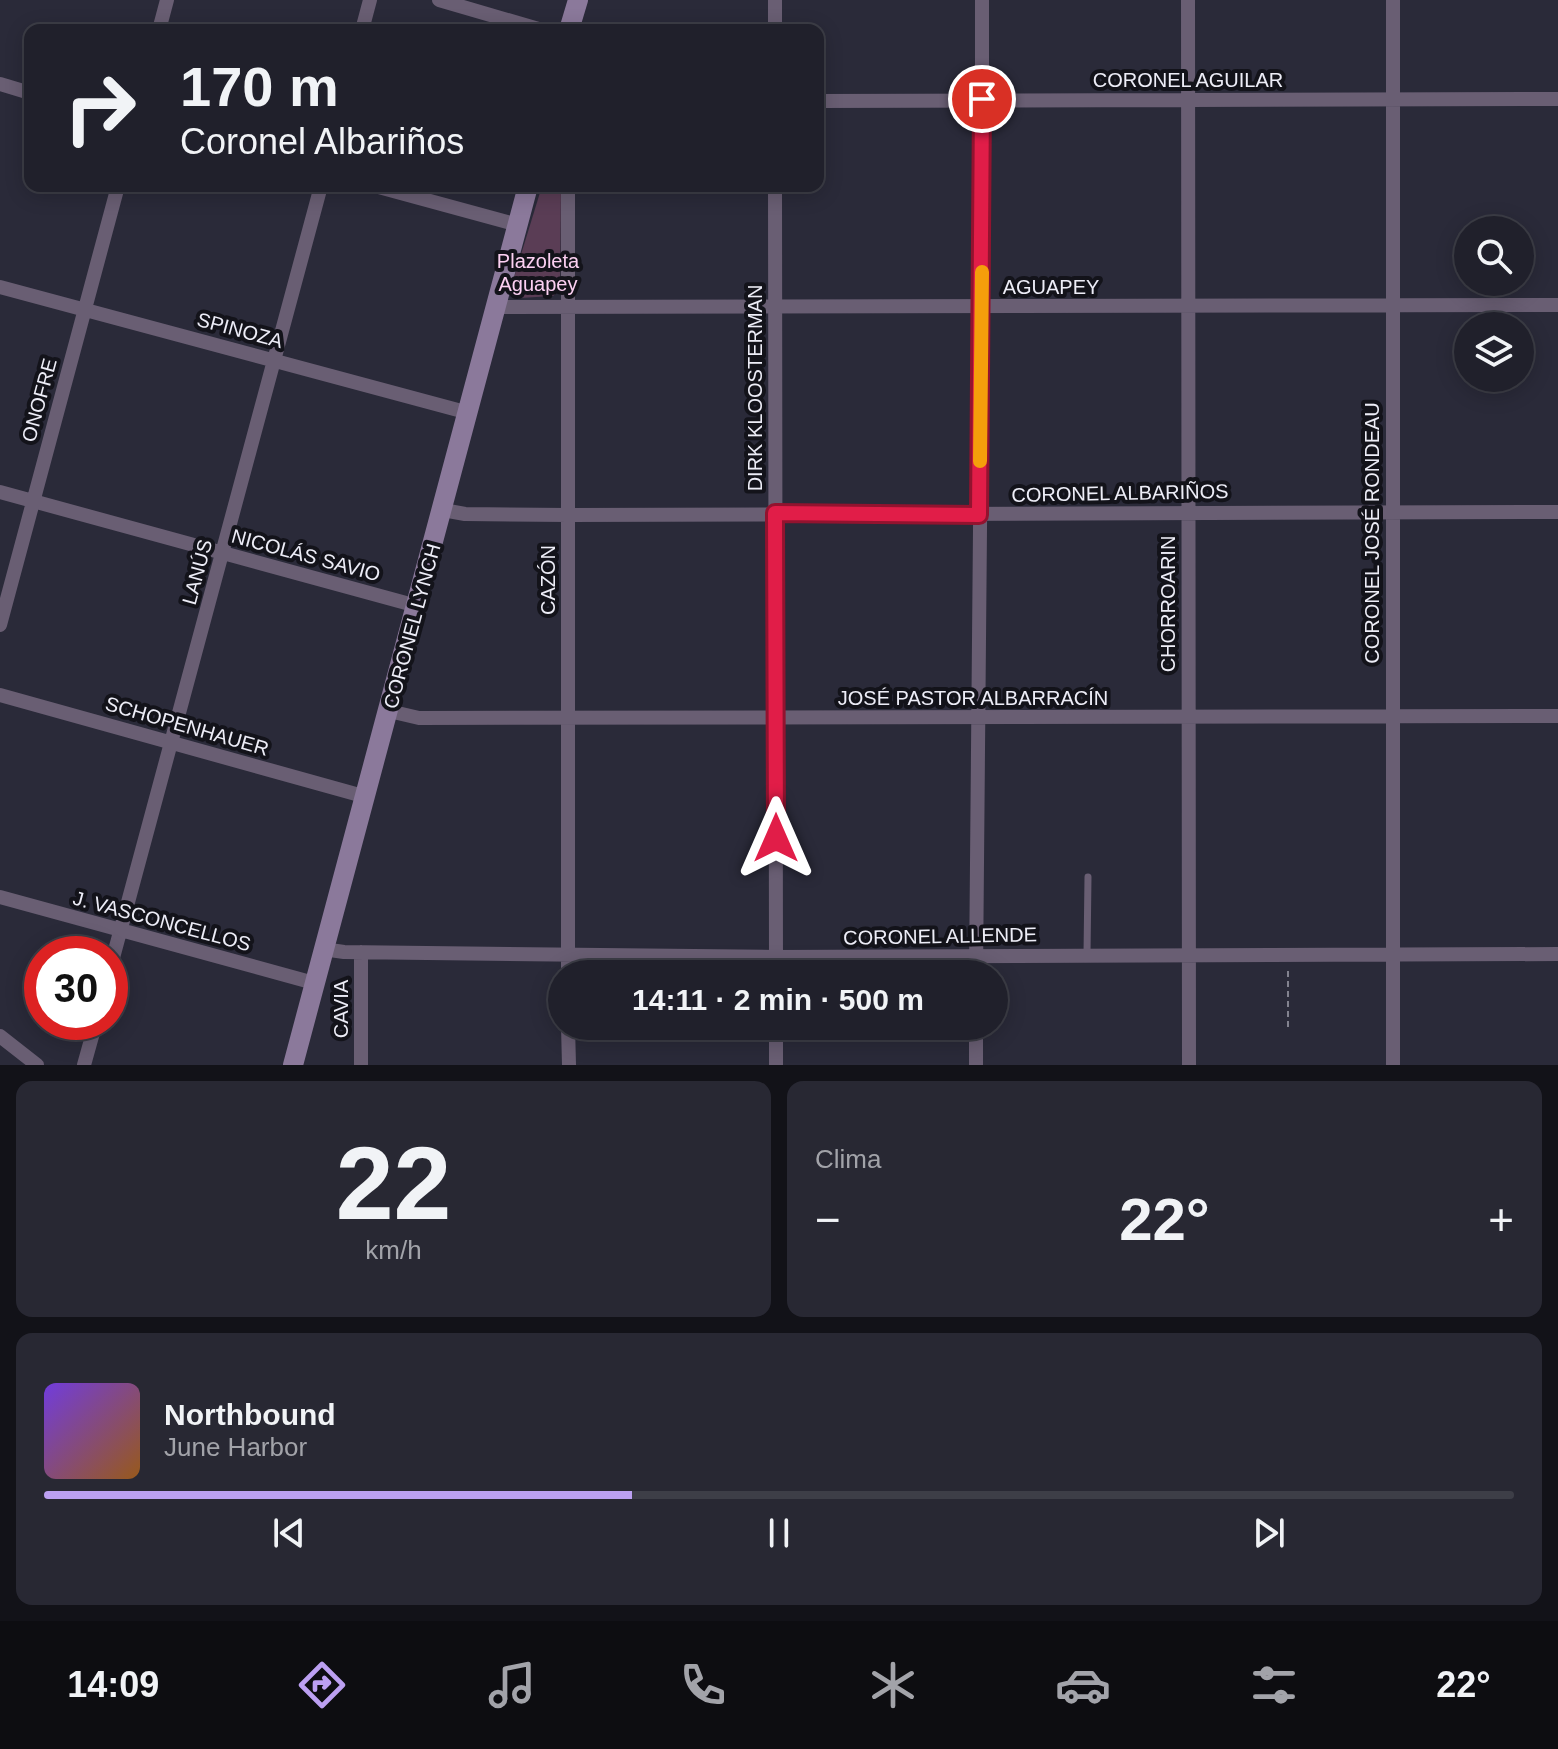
<!DOCTYPE html>
<html lang="es">
<head>
<meta charset="utf-8">
<style>
  body { margin:0; font-family:Helvetica,sans-serif; background:#282833; color:#f1f3f6; height:100vh; display:flex; flex-direction:column; font-size:30px; white-space:nowrap }
  * { box-sizing:border-box; margin:0 }
  p { font-size:26px; color:#a2a3a9 }
  .icon { flex:none; width:44px; height:44px; fill:none; stroke:currentColor; stroke-width:2; stroke-linecap:round; stroke-linejoin:round }
  .map { position:relative; height:1065px; overflow:hidden }
  .sheet { display:flex; flex-direction:column; gap:16px; padding:16px; background:#121218; flex:1 }
  .sheet>* { flex:none }
  .hud { position:absolute; left:24px; top:24px; width:800px; height:168px; border-radius:16px; box-shadow:0 4px 20px #0003,0 0 0 2px #3d3e47; background:#20202b; color:#f1f3f6; overflow:hidden }
  .buttons { position:absolute; left:1454px; top:216px; display:grid; gap:16px }
  .buttons a { display:grid; place-items:center; width:80px; height:80px; border-radius:50%; background:#20202b; box-shadow:0 4px 20px #0003,0 0 0 2px #3d3e47; font-size:40px }
  .speed { position:absolute; left:24px; top:936px; display:flex; gap:16px; font-size:40px; font-weight:700; text-align:center }
  .speed>* { display:grid; place-content:center; width:104px; height:104px; border-radius:50%; background:#20202b; box-shadow:0 4px 20px #0003,0 0 0 2px #3d3e47; line-height:1 }
  .speed .limit { border:12px solid #d22; background:#fff; color:#111 }
  .pin { position:absolute; display:grid; place-items:center; width:68px; height:68px; color:#fff; margin:-34px; border:4px solid #fff; border-radius:50%; box-shadow:0 2px 8px #0007 }
  .me { position:absolute; width:88px; margin:-44px; rotate:0deg; stroke-linejoin:round; filter:drop-shadow(0 0 6px #0008) }
  .turn { display:flex; align-items:center; gap:28px; height:168px; padding:0 24px; font-size:36px }
  .turn .icon { width:104px; height:104px; stroke-width:2.5 }
  .turn b { display:block; font-size:56px; line-height:68px }
  .big { font-size:60px; font-weight:700; line-height:1.1 }
  .sheet .tile { flex:1; display:flex; flex-direction:column; justify-content:center; gap:12px; min-width:0; padding:0 28px; border-radius:16px; background:#282833 }
  .sheet .dial { align-items:center; gap:0 }
  .dial b { font-size:104px; line-height:1 }
  .song { display:flex; align-items:center; gap:24px }
  .cover { width:96px; height:96px; border-radius:12px; background:linear-gradient(135deg,hsl(260 70% 55%),hsl(30 70% 35%)) }
  .played { height:8px; border-radius:4px; background:linear-gradient(90deg,#bca0f2 40%,#3d3e47 40%) }
  .keys { display:flex; justify-content:space-around; direction:ltr }
  .heat { display:flex; justify-content:space-between; align-items:center; font-size:44px; direction:ltr }
  .sheet .tiles { flex:1; display:grid; gap:16px; grid-template-columns:1fr 1fr }
  .tile:last-child { grid-column:span 2 }
  .trip { position:absolute; left:548px; top:960px; width:460px; height:80px; border-radius:40px; background:#20202b; box-shadow:0 4px 20px #0003,0 0 0 2px #3d3e47; font-weight:700; line-height:80px; text-align:center }
  .tabs { display:flex; height:128px; justify-content:space-around; align-items:center; background:#0d0d11; color:#a2a3a9 }
  .tabs .icon { width:56px; height:56px }
  .tabs .current { color:#bca0f2 }
  .tabs b { font-size:36px; color:#f1f3f6 }
  .map>svg:first-child { display:block }
  .green { fill:#5a3d55 }
  .lines { fill:none; stroke-linecap:round; stroke-linejoin:round }
  .path { stroke:#82828f; stroke-width:2; stroke-dasharray:6 4; stroke-linecap:butt }
  .lane { stroke:#695e73; stroke-width:7 }
  .street { stroke:#695e73; stroke-width:14 }
  .secondary { stroke:#8b799b; stroke-width:20 }
  .route-casing { stroke:#92132f; stroke-width:20 }
  .route { stroke:#e11d48; stroke-width:14 }
  .slow { stroke:#f59e0b; stroke-width:14 }
  .labels { text-anchor:middle; stroke-width:8; stroke-linejoin:round; paint-order:stroke }
  .street-label { font-size:20px; fill:#ededf7; stroke:#13131a }
  .park-label { font-size:20px; fill:#fcd0f2; stroke:#13131a }
</style>
</head>
<body>
<div class="map">
<svg width="1558" height="1065" viewBox="0 0 1558 1065">
  <rect width="100%" height="100%" fill="#2a2a39"/>
  <path class="green" d="M542,186H561L560,290L553,296L520,298L514,293L512,284Z"/>
  <g class="lines">
    <path class="path" d="M1288,1027V969"/>
    <path class="lane" d="M1087,954L1088,877"/>
    <path class="street" d="M439,0L542,30
      M1188,0L1189,1065
      M159,30L167,0
      M362,30L370,0
      M775,30V0
      M0,84L30,93
      M818,101L1558,99
      M375,186L518,225
      M775,186L776,974
      M0,287L469,413
      M496,307L1558,305
      M0,492L417,606
      M443,510L465,514L568,515L1558,512
      M0,625L118,186
      M0,695L363,796
      M389,711L419,718L1558,716
      M0,897L314,983
      M323,949L344,952L775,957L1558,954
      M110,969L321,186
      M568,974V186
      M976,974L982,306V0
      M568,1026L569,1065
      M776,1026V1065
      M0,1036L37,1065
      M84,1065L96,1022
      M361,1065V952
      M976,1065V1026
      M1393,1065V0"/>
    <path class="secondary" d="M569,30L578,0
      M293,1065L528,186"/>
  </g>
  <g class="lines">
    <g class="route-casing">
      <path id="route" d="M776,838L775,513L979,515L982,99"/>
    </g>
    <use href="#route" class="route"/>
    <path class="slow" d="M980,461L982,272"/>
  </g>
  <g class="labels">
    <g class="street-label">
      <text x="1188" y="87">CORONEL AGUILAR</text>
      <text x="1051" y="294">AGUAPEY</text>
      <text transform="translate(240 330) rotate(15)" y="7">SPINOZA</text>
      <text transform="translate(755 388) rotate(-90)" y="7">DIRK KLOOSTERMAN</text>
      <text transform="translate(39 400) rotate(-75)" y="7">ONOFRE</text>
      <text transform="translate(1120 493) rotate(-1)" y="7">CORONEL ALBARIÑOS</text>
      <text transform="translate(1372 533) rotate(-90)" y="7">CORONEL JOSÉ RONDEAU</text>
      <text transform="translate(306 555) rotate(15)" y="7">NICOLÁS SAVIO</text>
      <text transform="translate(197 572) rotate(-75)" y="7">LANÚS</text>
      <text transform="translate(548 580) rotate(-90)" y="7">CAZÓN</text>
      <text transform="translate(1168 604) rotate(-90)" y="7">CHORROARIN</text>
      <text transform="translate(412 626) rotate(-75)" y="7">CORONEL LYNCH</text>
      <text x="973" y="705">JOSÉ PASTOR ALBARRACÍN</text>
      <text transform="translate(187 726) rotate(16)" y="7">SCHOPENHAUER</text>
      <text transform="translate(162 921) rotate(15)" y="7">J. VASCONCELLOS</text>
      <text transform="translate(940 936) rotate(-1)" y="7">CORONEL ALLENDE</text>
      <text transform="translate(341 1009) rotate(-90)" y="7">CAVIA</text>
    </g>
    <g class="park-label">
      <text x="538" y="268">Plazoleta<tspan x="538" dy="23">Aguapey</tspan></text>
    </g>
  </g>
</svg>
<div class="buttons">
<a><svg class="icon" aria-label="search" viewBox="0 0 24 24"><circle cx="10" cy="10" r="6"/><path d="M15 15l6 6"/></svg></a>
<a><svg class="icon" aria-label="layers" viewBox="0 0 24 24"><path d="M12 4l9 5-9 5-9-5zM3 14l9 5 9-5"/></svg></a>
</div>
<div class="speed"><div class="limit">30</div></div>
<div class="pin" style="left:982px;top:99px;background:#d93025"><svg class="icon" aria-label="arrive" viewBox="0 0 24 24"><path d="M6 21V4h12l-3 4 3 4H6"/></svg></div>
<svg class="me" style="left:776px;top:838px" viewBox="-20 -20 40 40"><path d="M0-17L14 15 0 8-14 15z" fill="#e11d48" stroke="#fff" stroke-width="4"/></svg>
<div class="trip">14:11 · 2 min · 500 m</div>
<div class="hud">
<div class="turn"><svg class="icon" aria-label="right" viewBox="0 0 24 24"><path d="M7 20v-9h11M14 6l5 5-5 5"/></svg><div><b>170 m</b>Coronel Albariños</div></div>
</div>
</div>
<section class="sheet">
<div class="tiles">
<div class="tile dial"><b>22</b><p>km/h</p></div>
<div class="tile"><p>Clima</p>
<div class="heat"><a>−</a><b class="big">22°</b><a>+</a></div>
</div>
<div class="tile">
<div class="song"><i class="cover"></i><div><b>Northbound</b><p>June Harbor</p></div></div>
<div class="played"></div>
<div class="keys"><svg class="icon" aria-label="previous" viewBox="0 0 24 24"><path d="M18 5L8 12l10 7zM5 5v14"/></svg><svg class="icon" aria-label="pause" viewBox="0 0 24 24"><path d="M8 5v14M16 5v14"/></svg><svg class="icon" aria-label="next" viewBox="0 0 24 24"><path d="M6 5l10 7-10 7zM19 5v14"/></svg></div>
</div>
</div>
</section>
<nav class="tabs">
<b>14:09</b>
<svg class="icon current" aria-label="directions" viewBox="0 0 24 24"><path d="M12 3l9 9-9 9-9-9zM9 14v-3h6M13 9l2 2-2 2"/></svg>
<svg class="icon" aria-label="music" viewBox="0 0 24 24"><path d="M9 18V5l10-2v13"/><circle cx="6" cy="18" r="3"/><circle cx="16" cy="16" r="3"/></svg>
<svg class="icon" aria-label="phone" viewBox="0 0 24 24"><path d="M5 4h4l2 5-3 2q2 4 5 5l2-3 5 2v4C11 20 4 13 5 4z"/></svg>
<svg class="icon" aria-label="climate" viewBox="0 0 24 24"><path d="M12 3v18M4 7l16 10M4 17L20 7"/></svg>
<svg class="icon" aria-label="car" viewBox="0 0 24 24"><path d="M5 17H2v-5l4-1 3-4h7l3 4 3 1v5h-3M9 17h6M6 11h13"/><circle cx="7" cy="17" r="2"/><circle cx="17" cy="17" r="2"/></svg>
<svg class="icon" aria-label="filters" viewBox="0 0 24 24"><path d="M4 7h16M4 17h16"/><circle cx="9" cy="7" r="2"/><circle cx="15" cy="17" r="2"/></svg>
<b>22°</b>
</nav>
</body>
</html>
